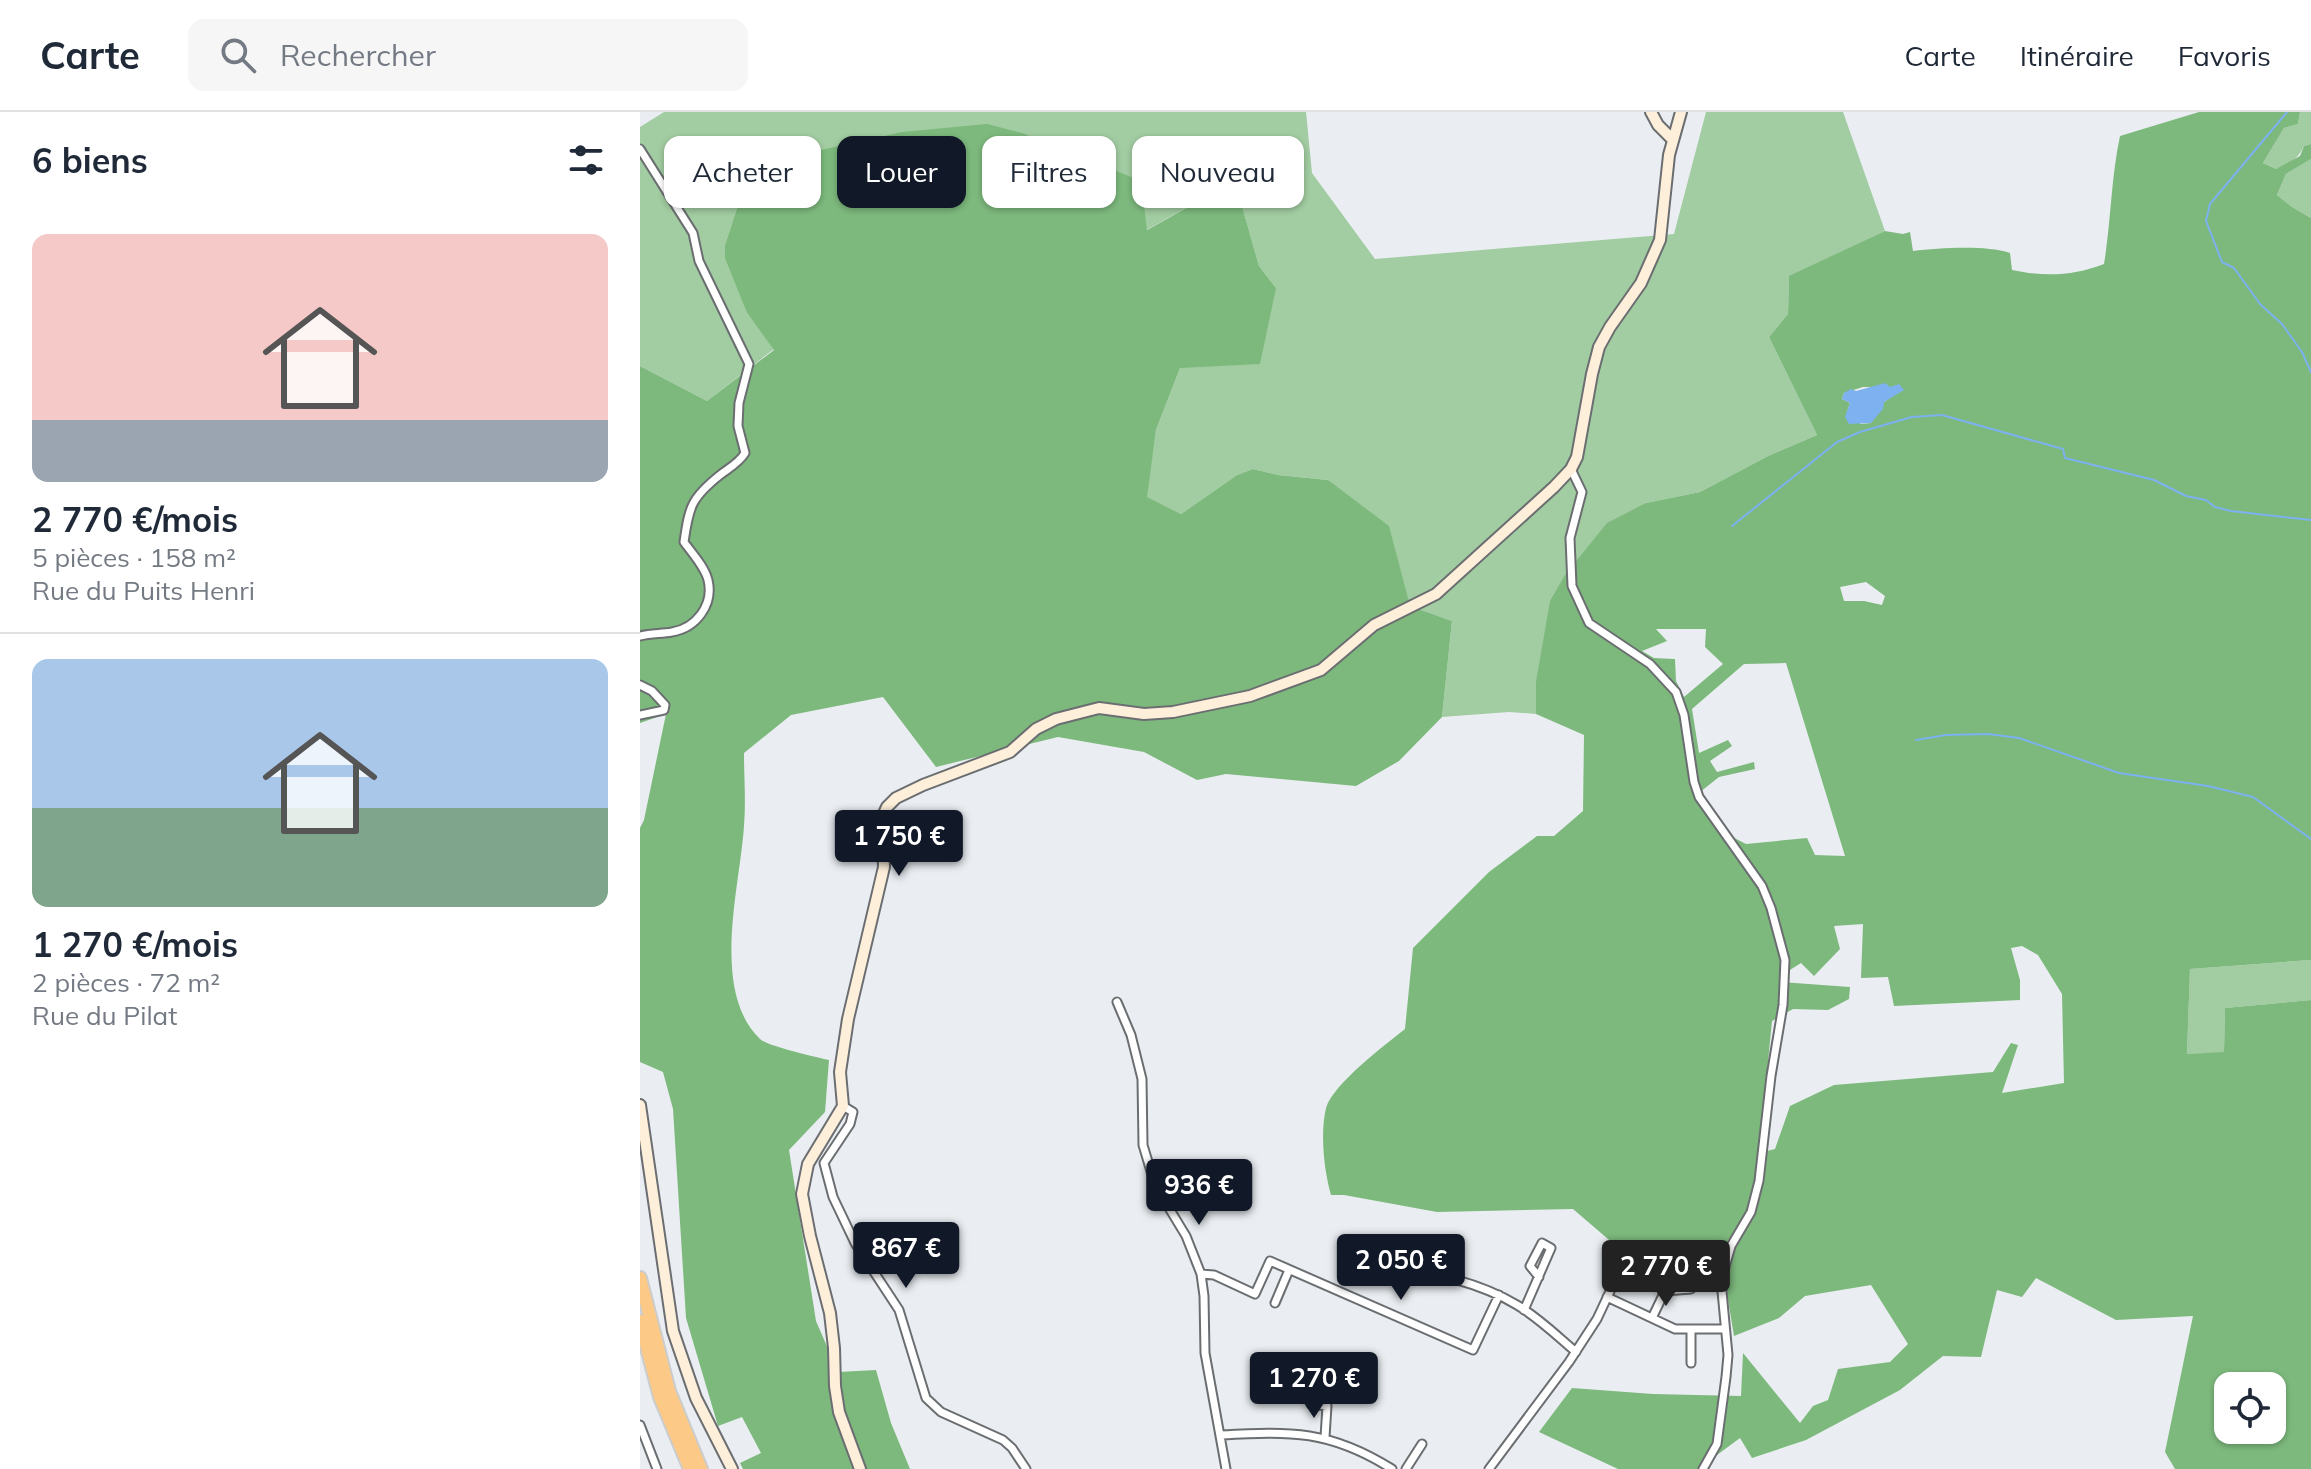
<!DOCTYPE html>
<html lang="fr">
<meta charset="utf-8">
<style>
:root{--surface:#fff;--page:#f6f6f7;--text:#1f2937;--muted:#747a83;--line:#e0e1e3;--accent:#111827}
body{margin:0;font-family:Mulish,sans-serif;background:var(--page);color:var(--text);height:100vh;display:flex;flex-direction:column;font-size:30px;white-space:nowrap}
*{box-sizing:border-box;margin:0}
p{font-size:26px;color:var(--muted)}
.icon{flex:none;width:44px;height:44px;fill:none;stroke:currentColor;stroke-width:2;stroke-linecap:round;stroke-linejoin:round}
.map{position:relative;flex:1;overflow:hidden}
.sheet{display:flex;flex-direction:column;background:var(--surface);width:640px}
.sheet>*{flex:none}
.top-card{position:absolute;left:24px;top:24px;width:760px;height:72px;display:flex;gap:16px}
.tools{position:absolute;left:1574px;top:1260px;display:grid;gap:16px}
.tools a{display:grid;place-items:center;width:72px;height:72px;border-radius:16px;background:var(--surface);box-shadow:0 2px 6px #0004;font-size:40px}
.price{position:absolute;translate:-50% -68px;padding:0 18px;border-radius:8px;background:var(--accent);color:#fff;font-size:26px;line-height:52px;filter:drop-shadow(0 2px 4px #0008)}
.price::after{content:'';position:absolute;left:50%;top:48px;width:24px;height:18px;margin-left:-12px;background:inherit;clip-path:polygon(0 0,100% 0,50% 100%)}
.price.selected{background:#222;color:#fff}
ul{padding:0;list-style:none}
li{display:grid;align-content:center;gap:16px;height:424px;padding:0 32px}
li+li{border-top:2px solid var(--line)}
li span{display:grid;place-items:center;height:248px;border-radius:16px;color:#555}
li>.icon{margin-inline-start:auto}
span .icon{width:144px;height:144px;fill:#fffc;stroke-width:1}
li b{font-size:34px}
h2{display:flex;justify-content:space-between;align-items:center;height:96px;padding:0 32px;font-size:34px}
.chip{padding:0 28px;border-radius:16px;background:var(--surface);box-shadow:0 2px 6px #0004;font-size:28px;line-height:72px}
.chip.selected{background:var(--accent);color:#fff}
header{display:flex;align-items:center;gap:48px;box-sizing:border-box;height:112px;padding:0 40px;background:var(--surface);border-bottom:2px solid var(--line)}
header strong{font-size:38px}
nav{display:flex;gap:44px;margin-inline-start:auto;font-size:28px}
.search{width:560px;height:72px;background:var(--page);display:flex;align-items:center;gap:20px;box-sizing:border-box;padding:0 28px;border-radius:16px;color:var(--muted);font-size:30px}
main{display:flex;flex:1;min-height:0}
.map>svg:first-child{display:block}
.green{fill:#a2cca1}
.forest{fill:#7db97d;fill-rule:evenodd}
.water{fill:#7db1ef}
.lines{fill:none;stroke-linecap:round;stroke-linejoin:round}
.stream{stroke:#7db1ef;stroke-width:2}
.street-casing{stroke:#6b6e71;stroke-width:11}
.secondary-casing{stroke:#6b6e71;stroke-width:14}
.highway-casing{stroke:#ccc;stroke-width:16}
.street{stroke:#fff;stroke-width:7}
.secondary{stroke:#feefdb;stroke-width:10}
.highway{stroke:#fcca86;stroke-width:12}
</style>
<header>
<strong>Carte</strong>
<div class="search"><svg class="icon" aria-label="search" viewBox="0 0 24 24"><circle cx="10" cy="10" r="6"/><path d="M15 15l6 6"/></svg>Rechercher</div>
<nav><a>Carte</a><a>Itinéraire</a><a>Favoris</a></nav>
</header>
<main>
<section class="sheet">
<h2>6 biens<svg class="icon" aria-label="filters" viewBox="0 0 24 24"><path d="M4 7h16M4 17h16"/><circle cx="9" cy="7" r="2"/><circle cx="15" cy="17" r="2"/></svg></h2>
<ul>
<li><span style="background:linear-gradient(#f6c9c9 75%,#9aa5b1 0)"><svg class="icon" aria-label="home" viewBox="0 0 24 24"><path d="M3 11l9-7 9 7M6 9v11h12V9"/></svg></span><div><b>2 770 €/mois</b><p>5 pièces · 158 m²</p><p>Rue du Puits Henri</p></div></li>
<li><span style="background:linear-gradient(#a9c7e8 60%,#7fa58c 0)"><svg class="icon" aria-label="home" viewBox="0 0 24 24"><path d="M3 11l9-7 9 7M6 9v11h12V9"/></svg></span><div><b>1 270 €/mois</b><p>2 pièces · 72 m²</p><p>Rue du Pilat</p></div></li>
</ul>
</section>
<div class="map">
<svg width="1671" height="1357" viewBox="0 0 1671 1357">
<rect width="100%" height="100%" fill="#eaeef2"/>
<path class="green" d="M24,0H666L672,61L735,147L1034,122L1066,0H1203L1245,119L1149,165L1148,202L1129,225L1177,323L1128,344L1060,380L1006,391L896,570V602L869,600L802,605L812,509L770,494L688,368L638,363L613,357L597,363L541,402L506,385L516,318L540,256L636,176L619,154L600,87L559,89L506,118L110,70L100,87L85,133L107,201L134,237L67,289L0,254V15Z
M1660,0H1671V32L1664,34C1658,47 1649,53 1636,57L1623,51L1644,16L1658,12Z
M1671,47V106L1652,95L1637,83L1646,62Z
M1671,848V888L1585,896L1584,941L1547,942L1550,857Z"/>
<path class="forest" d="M1559,0H1660L1658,12L1644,16L1623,51L1636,57L1660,44L1664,34L1671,32V47L1646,62L1637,83L1652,95L1671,106V848L1550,857L1547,942L1584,940L1585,896L1671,888V1357H1535L1525,1340L1553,1204L1476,1208L1396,1166L1382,1185L1357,1178L1341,1245L1303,1244L1260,1278L1166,1328L1112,1346L1100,1326L1058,1357H978L899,1320L932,1276L1013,1282L1101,1284L1103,1241L1160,1311L1173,1294L1188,1288L1198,1257L1250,1250L1268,1232L1231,1173L1165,1184L1139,1206L1094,1224L1085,1170L1095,1136L989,1145L933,1097L797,1100L704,1083H691C684,1059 680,1021 686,996C693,972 745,933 765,917L773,836L849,760L897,724H914L943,699L944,623L896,602V570L910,489L925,463L967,411L1006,391L1060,380L1128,344L1177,323L1129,225L1148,202L1149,164L1245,119L1263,122L1270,120L1273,139C1300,136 1346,133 1370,141L1372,158C1405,165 1433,164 1464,152C1471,110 1471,66 1480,24ZM1223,275H1250L1254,283L1244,290L1231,311L1221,312L1207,300L1210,291L1202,287L1204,281ZM1226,470L1245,484L1242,493L1224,489H1204L1200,475ZM1016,517H1066L1065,535L1083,552L1044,585L1036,569L1035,547L1014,546L1002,539L1027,529ZM1146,551L1205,744L1175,743L1167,726L1106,732L1075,716L1055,684L1079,665L1115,657L1114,650L1077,660L1070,649L1092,634L1088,628L1059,641L1052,597L1104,552ZM1223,812L1221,866L1248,865L1254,894L1380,888V868L1371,836L1382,834L1398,843L1422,882L1424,971L1362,981L1378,933L1371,931L1353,960L1194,973L1150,994L1135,1037L1119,1041L1132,909L1153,897L1188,898L1209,887L1210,875L1141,870L1142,863L1161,851L1174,864L1200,837L1194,814ZM1588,1274H1632V1318H1588Z
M347,12L382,21L501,69L507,118L559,89L600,87L619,154L636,176L620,252L540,256L516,318L507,385L541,402L597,363L613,357L638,363L688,368L749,414L770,494L812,509L802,605L759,649L716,674L586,662L557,668L504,640L418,625L296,655L243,585L151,603L104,641C104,665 106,690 104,714C100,775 70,879 120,927C127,934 176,945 189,948L185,1000L149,1038L176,1209L198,1260L236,1258L251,1311L270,1357H103L100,1351L121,1341L102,1305L78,1314L46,1206L33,997L23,960L0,950V716L4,708L26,602L0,611V254L67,289L134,238L107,201L85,146V133L100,87L110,70L136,48L262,20Z"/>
<path class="water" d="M1245,271L1250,275L1259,272L1264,278L1244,290L1243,297L1231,311L1209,312L1205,305L1210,291L1202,287L1204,281L1211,277L1216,279Z"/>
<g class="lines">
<path class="stream" d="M1647,0L1570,92L1566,109L1582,150L1594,156L1620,192L1642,212L1662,240L1671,260
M1092,414L1197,330L1220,320L1272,305L1302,303L1423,337L1425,346L1514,368L1546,384L1566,388L1575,395L1591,399L1671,408
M1276,628L1306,623L1348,622L1379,626L1479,661L1568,674L1613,685L1671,727"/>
<g class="street-casing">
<path id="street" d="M0,37L53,121L59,149L109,252L99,291L98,314L105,341C99,351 89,356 80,363C51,386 49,395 44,430C52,441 65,455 68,468C74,493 56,516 32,520C21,522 11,521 0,524
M931,357L942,380L930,426L932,474L949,511L1010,552L1036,580L1044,603L1054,670L1059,685L1122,774L1131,796L1145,848L1143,893L1131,964L1119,1069L1111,1100L1091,1134L1081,1169L1088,1243L1086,1265L1077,1332L1063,1357
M0,573L12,579L25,593L24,598L0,603
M477,890L491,923L502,967L503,1033L515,1073L546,1124L561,1162L564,1184L565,1241L586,1357
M203,994L213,1000L210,1012L184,1051L193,1085L215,1131L259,1198L286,1286L301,1300L363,1328L372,1336L386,1357
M735,1151C784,1160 834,1167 877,1193C899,1206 917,1224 936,1240
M561,1162L574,1163L615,1182L630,1149L833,1238L859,1183
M967,1185L1035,1217H1085
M635,1191L649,1158
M884,1198L911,1136L902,1131L890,1154L899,1165
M1012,1206L1025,1179L1051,1177
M1051,1251V1218
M671,1292L687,1294L685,1325
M0,1313L17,1357
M580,1323C651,1319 690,1318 752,1357
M766,1357L782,1332
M849,1357L929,1250L957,1207L981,1156"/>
</g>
<g class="secondary-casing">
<path id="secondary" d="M1011,0L1018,13L1033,28
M0,993L33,1219L56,1286L92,1357
M220,1357L199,1300L195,1274L194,1236L190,1201L170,1124L162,1082L168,1052L203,994L200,960L208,907L244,755L242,706L247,695L256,686L283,673L370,640L396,617L416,607L459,596L504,602L533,600L610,584L681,558L734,513L796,482L914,375L931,357L937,345L952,262L959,235L970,215L1001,171L1020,128L1029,43L1041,0"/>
</g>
<g class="highway-casing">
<path id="highway" d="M0,1166L29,1279L61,1357
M0,1209L20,1285L50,1357"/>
</g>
<use href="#street" class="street"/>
<use href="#secondary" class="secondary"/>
<use href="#highway" class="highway"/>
</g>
</svg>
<div class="tools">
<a><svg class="icon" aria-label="locate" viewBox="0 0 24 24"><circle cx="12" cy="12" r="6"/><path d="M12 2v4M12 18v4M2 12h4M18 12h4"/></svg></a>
</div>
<b class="price" style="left:259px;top:766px">1 750 €</b>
<b class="price" style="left:559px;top:1115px">936 €</b>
<b class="price" style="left:266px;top:1178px">867 €</b>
<b class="price" style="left:761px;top:1190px">2 050 €</b>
<b class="price selected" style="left:1026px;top:1196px">2 770 €</b>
<b class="price" style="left:674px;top:1308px">1 270 €</b>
<div class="top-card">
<a class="chip">Acheter</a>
<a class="chip selected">Louer</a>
<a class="chip">Filtres</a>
<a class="chip">Nouveau</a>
</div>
</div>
</main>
